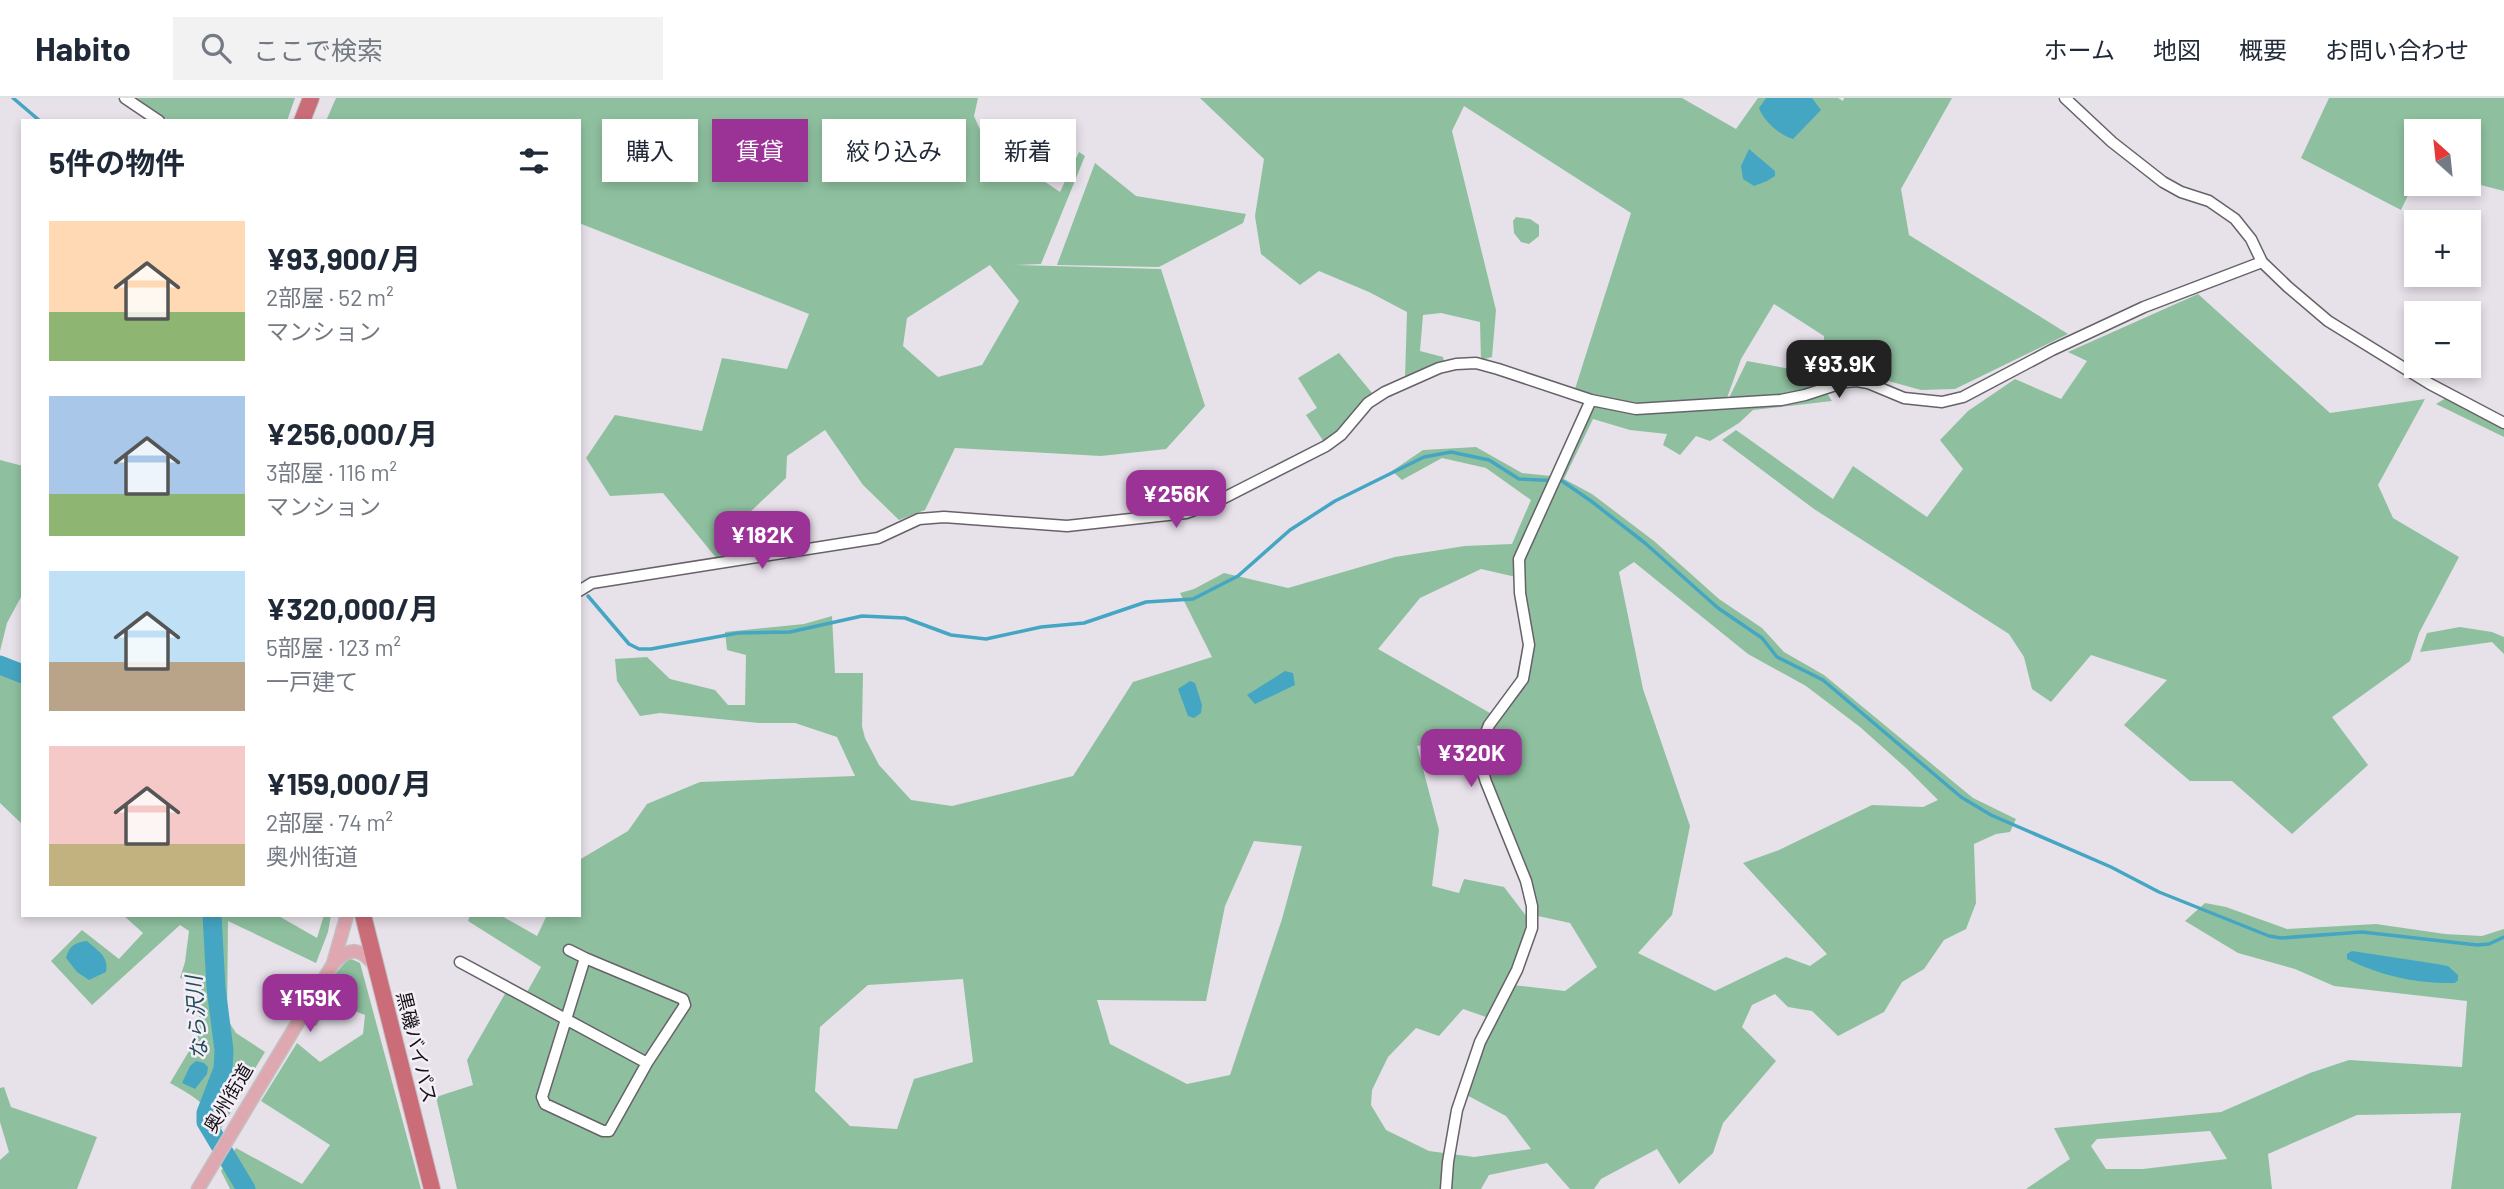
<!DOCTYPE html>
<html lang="ja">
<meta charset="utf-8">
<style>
:root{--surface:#fff;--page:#f2f2f3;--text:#1f2937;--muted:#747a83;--line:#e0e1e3;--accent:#9b3397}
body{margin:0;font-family:Barlow,"Noto Sans JP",sans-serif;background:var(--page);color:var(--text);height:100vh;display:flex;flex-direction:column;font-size:26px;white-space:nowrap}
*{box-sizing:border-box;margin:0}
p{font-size:23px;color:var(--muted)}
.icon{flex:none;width:38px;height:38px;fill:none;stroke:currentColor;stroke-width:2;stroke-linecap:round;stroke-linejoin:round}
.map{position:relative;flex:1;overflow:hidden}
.sheet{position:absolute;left:21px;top:21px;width:560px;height:798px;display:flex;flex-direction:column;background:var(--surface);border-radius:0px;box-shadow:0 4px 10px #0003}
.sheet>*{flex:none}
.hud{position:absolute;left:602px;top:21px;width:665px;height:63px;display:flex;gap:14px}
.needle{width:46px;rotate:333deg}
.buttons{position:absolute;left:2404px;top:21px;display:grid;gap:14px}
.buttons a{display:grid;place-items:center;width:77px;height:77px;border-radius:0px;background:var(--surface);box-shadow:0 4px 10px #0003;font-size:35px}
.price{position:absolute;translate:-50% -60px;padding:0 16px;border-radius:14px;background:var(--accent);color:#fff;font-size:23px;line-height:46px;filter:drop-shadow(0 2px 4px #0008)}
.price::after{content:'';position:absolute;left:50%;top:42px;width:21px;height:16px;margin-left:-10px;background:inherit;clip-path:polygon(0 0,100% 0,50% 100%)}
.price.selected{background:#222;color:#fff}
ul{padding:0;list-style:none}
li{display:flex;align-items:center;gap:21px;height:175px;padding:0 28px}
li span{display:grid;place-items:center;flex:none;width:196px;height:140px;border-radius:0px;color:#555}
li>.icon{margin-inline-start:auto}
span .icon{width:84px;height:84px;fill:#fffc;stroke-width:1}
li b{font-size:30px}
h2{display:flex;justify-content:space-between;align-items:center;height:84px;padding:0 28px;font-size:30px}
.chip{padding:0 24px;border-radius:0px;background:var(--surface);box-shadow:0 4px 10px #0003;font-size:24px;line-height:63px}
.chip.selected{background:var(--accent);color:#fff}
header{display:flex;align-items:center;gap:42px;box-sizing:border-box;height:98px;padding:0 35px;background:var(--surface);border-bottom:2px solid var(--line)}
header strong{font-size:33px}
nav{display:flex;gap:38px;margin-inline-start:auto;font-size:24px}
.search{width:490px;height:63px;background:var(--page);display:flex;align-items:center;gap:18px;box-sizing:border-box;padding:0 24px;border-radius:0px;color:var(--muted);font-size:26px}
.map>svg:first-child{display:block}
.green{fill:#8ec09f;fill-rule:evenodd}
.water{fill:#45a6c3}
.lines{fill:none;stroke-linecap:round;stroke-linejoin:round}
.stream{stroke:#45a6c3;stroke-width:3.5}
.river{stroke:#45a6c3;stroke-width:19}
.minor-casing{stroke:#67626a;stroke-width:13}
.major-casing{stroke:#c2c1c2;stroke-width:15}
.highway-casing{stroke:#c2c1c2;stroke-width:18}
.minor{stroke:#fff;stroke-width:10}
.major{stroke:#dfa7af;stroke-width:12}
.highway{stroke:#ca6d79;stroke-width:16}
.labels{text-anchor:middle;stroke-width:5;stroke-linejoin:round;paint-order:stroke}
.street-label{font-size:19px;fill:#131114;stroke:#f4eef7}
.water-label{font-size:21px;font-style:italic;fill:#224c59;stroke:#f4eef7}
</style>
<header>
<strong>Habito</strong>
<div class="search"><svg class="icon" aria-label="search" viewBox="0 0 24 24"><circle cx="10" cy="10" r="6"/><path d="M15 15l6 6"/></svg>ここで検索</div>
<nav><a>ホーム</a><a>地図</a><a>概要</a><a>お問い合わせ</a></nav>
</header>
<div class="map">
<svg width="2504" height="1091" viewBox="0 0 2504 1091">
<rect width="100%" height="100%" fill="#e7e1ea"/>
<path class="green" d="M133,0H295L287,23H169Z
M336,0H978L974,18L985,43L1060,94L1079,54L1085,58L1041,166L1014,167L1161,171L1205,308L1166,351L1101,358L955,350L925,412L899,422L863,387L825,332L787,358L786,380L748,416L738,442L745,458L718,462L663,395L610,398L586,360L615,317L702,333L722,260L787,271L809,216L579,125V23H326ZM990,167L1019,203L982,267L938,279L903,248L907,220Z
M1200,0H1682L1736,31L1758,0H1838L1843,3L1844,0H1952L1901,91L1909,137L2068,236L1955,291L1921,292L1863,276L1828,279L1823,269L1824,238L1774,206L1741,261L1727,300L1638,306L1574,294L1631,115L1464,8L1452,33L1496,212L1492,259L1481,262L1480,224L1441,215L1423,217L1420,253L1443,259L1444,264L1405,280L1407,214L1369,194L1319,173L1300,187L1261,156L1255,118L1264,61Z
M2329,0H2504V93L2469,84V33H2417V78L2401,112L2301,60Z
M1095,65L1136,98L1246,116L1243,125L1159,169L1057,167Z
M1516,119L1530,121L1539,127V138L1529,146L1521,144L1514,135L1513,123Z
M2198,196L2330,315L2425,301L2378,387L2393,420L2459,459L2419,535L2410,563L2332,619L2368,667L2292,736L2232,683H2190L2124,627L2167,582L2091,557L2051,604L2032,591L2024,559L2009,536L1814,411L1722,342L1736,332L1833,401L1853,368L1927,419L1963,371L1940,342L1968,313L2015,281L2061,301L2087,263L2068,254Z
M1339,255L1372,295L1338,334L1324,344L1306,317L1317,310L1298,280Z
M1747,263L1785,270H1814L1820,284L1832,303L1753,312L1739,325L1710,343L1696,338L1680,357L1663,347L1667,336L1630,332L1593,321L1564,381L1592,396L1654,443L1719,501L1762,530L1784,554L1824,577L1973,700L2016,721L2010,734L1996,736L1974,746L1976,805L1966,831L1944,842L1924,871L1902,884L1884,914L1838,938L1812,913L1788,909L1775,896L1752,907L1742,929L1776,963L1723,1025L1713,1055L1679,1086L1657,1051L1601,1081L1594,1091H1570L1547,1065L1489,1077L1481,1091H457L436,999L473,987L467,962L506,894L522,903L541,869L468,823L470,817H500L537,838L547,817H579V762L628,733L647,706L700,684L855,678L837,639L795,625H759L660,615L640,618L617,583L615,561L647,559L670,581L715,592L728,607H745L746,557L727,552L725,534L804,526L832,518L835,575H863L862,628L865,640L879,667L911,702L952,708L1073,678L1133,584L1212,559L1180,495L1194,491L1224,475L1288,490L1395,459L1465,448L1512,446L1531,402L1486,370L1442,360L1402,382L1392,373L1423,352L1476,349L1522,375L1551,378L1584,305L1639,308L1728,302ZM1634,464L1748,556L1806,588L1860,629L1906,670L1938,702L1923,709L1872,707L1779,752L1743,765L1827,856L1810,868L1786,859L1715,893L1638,855L1672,817L1690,728L1643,591L1619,474ZM1481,471L1516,479L1523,549L1516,580L1490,615L1378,551L1420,500ZM1469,638L1476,664L1538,818L1570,825L1597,869L1565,893L1503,886L1522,851L1527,819L1504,789L1464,781L1459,795L1432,788L1439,732L1417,648ZM1254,743L1302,748L1282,821L1230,977L1187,986L1110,946L1097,902L1206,903L1225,808ZM963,881L973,964L914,981L897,1031L850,1028L815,993L820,929L868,887ZM1463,911L1489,920L1459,993L1506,1018L1531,1051L1474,1059L1429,1053L1386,1032L1371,1007L1372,992L1388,959L1416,930L1439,938Z
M2446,300L2504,330V339L2436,306Z
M0,362L23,368V500L21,499L7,525L0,553Z
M2460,529L2492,534L2504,539V556L2492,544L2420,554L2427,535Z
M0,559L23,570V727L0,705Z
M2205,805L2226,809L2287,831L2376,826L2445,836L2482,838L2504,831V1091H2451L2461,1015L2357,1017L2268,1056L2272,1091H2026L2070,1061L2054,1030L2221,1014L2310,975L2349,962L2462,969L2467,903L2334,888L2295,871L2238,855L2185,823ZM2210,1033L2227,1061L2143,1071H2106L2091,1048L2097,1041Z
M123,817H277L317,840L324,817H331L328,834L316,865L228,823L227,921L236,935L265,954L245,987L231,982L217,1003L231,1014L220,1032C207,1005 195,999 170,985L198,938L202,884L180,880L185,864L189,833L180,827L92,907L51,863L82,832L119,861L143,835Z
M349,860L360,865L421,1091H230L221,1073L236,1050L302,1086L330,1047L261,1003L297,945L320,964L363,936L365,917L331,904L316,928L308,924L335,876Z
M4,989L11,1009L97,1039L77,1091H0V1062L9,1054L0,1024V990Z"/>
<path class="water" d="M1766,0H1812L1821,12L1793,41C1780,38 1763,22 1759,10Z
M1749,51L1775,73V78L1767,83L1754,88L1743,81L1741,68Z
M1285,573L1293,575L1295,587L1255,606L1247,597Z
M1190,583L1195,585L1202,607L1201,615L1194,620L1188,618L1178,591Z
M87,843C98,853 109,858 106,874L89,882L77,874L66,860C69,848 75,844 87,843Z
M2352,853L2437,866L2448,868L2458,877V882L2455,885C2417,886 2381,878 2347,861V856Z
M196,963L204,965L208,969L207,976L195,991L182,985L190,968Z"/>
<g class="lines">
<path class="stream" d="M13,0L40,23
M588,498L629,546L639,551H651L738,535L790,534L862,518L905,520L951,537L986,541L1041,529L1084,525L1146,504L1193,501L1238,478L1290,432L1335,403L1424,359L1451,354L1489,362L1519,381L1562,383L1591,403L1645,445L1718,510L1762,540L1777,559L1823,582L1961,699L1991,717L2111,769L2159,794L2269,838L2281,840L2362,834L2477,847L2489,846L2504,839"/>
<path class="river" d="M0,567L23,576
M212,817L216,890L224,952L223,971L206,1015V1024L246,1091"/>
<g class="minor-casing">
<path id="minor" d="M125,0L159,23
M2065,0L2112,44L2163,84L2181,94L2209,103L2235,121L2251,141L2262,164L2288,189L2328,223L2430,286L2504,325
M579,493L592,485L878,440L919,421L944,419L1067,428L1186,415L1212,406L1326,348L1341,337L1368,305L1385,294L1439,270L1456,266L1476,265L1498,271L1591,302L1636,311L1781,302L1805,297L1845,284L1857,283L1868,285L1904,300L1942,304L1963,299L2052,252L2144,209L2262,164
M569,852L585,860
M585,860L683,901L685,907L647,965L609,1033H603L545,1006L542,999Z
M460,864L647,965
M1446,1091L1448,1064L1457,1012L1480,944L1517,872L1532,830V808L1526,783L1486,684L1480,665L1481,647L1489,627L1523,581L1529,547L1520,495L1519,461L1591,302"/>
</g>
<g class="major-casing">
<path id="major" d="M334,865C350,848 361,850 375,868
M198,1091L333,866L347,817"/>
</g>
<g class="highway-casing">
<path id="highway" d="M302,23L311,0
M363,817L432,1091"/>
</g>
<use href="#minor" class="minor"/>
<use href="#major" class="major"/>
<use href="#highway" class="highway"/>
</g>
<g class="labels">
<g class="street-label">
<text transform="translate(417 949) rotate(76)" y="7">黒磯バイパス</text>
<text transform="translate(228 1000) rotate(-59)" y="7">奥州街道</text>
</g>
<g class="water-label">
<text transform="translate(197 920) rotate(-94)" y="7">なら沢川</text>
</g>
</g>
</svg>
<div class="buttons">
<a><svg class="needle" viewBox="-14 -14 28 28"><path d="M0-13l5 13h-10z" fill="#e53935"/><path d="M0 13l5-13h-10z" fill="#747a83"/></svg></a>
<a>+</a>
<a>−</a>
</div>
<b class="price selected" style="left:1839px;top:302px">¥93.9K</b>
<b class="price" style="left:1176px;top:432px">¥256K</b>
<b class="price" style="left:762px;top:473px">¥182K</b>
<b class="price" style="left:1471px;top:691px">¥320K</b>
<b class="price" style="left:310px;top:936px">¥159K</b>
<div class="hud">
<a class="chip">購入</a>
<a class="chip selected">賃貸</a>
<a class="chip">絞り込み</a>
<a class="chip">新着</a>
</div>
<section class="sheet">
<h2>5件の物件<svg class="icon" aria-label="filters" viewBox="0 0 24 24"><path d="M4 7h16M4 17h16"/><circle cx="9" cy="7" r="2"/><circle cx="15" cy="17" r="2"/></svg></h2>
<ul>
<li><span style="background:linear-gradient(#ffd9b3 65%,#8fb573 0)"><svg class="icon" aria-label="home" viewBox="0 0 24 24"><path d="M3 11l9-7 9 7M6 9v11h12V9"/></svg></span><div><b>¥93,900/月</b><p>2部屋 · 52 m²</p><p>マンション</p></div></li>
<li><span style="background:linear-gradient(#a9c7e8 70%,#8fb573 0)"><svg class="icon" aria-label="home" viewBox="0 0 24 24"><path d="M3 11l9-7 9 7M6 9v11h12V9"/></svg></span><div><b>¥256,000/月</b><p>3部屋 · 116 m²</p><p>マンション</p></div></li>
<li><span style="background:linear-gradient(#bfe0f5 65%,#b9a48a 0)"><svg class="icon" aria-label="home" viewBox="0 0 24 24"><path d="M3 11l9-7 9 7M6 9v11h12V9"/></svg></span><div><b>¥320,000/月</b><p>5部屋 · 123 m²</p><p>一戸建て</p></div></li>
<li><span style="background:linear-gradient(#f6c9c9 70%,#c2b280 0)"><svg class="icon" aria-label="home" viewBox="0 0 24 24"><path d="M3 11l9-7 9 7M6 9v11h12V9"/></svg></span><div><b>¥159,000/月</b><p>2部屋 · 74 m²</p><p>奥州街道</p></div></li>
</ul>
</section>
</div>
